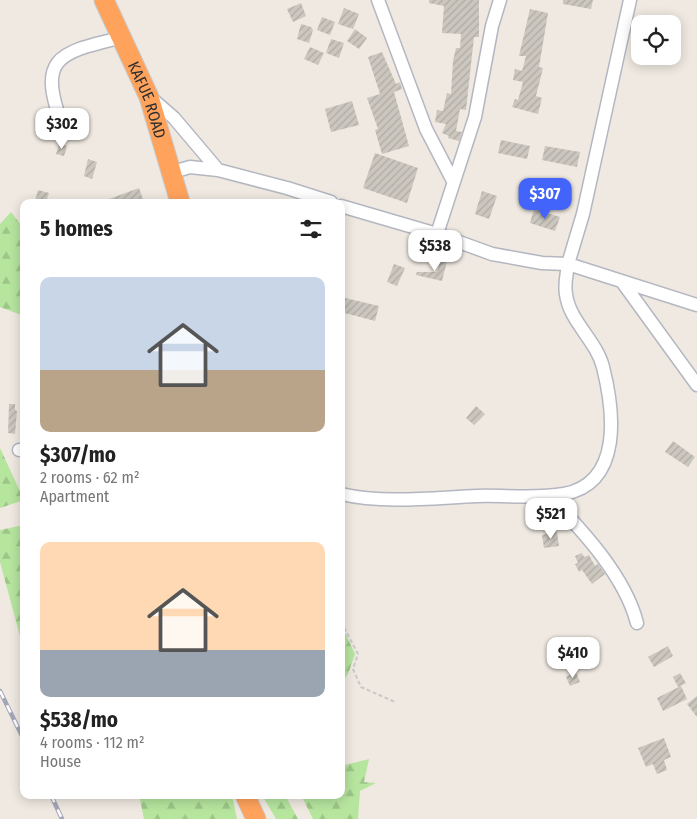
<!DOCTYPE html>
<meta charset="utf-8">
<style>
:root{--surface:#fff;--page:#f2f2f2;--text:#222;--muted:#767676;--accent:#4264fb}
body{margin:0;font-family:"Fira Sans Condensed",sans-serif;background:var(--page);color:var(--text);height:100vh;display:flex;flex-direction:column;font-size:19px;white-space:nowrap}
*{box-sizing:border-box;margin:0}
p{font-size:16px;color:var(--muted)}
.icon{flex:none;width:28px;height:28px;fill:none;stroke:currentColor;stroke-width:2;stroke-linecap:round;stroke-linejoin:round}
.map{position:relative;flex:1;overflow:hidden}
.panel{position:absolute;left:20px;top:199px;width:325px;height:600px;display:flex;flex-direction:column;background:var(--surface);border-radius:10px;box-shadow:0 2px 12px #0003}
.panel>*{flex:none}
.fabs{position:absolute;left:631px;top:15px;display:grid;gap:10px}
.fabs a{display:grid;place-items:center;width:50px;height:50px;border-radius:10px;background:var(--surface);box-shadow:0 2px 12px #0003;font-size:25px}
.price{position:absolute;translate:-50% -42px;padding:0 11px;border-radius:10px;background:#fff;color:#222;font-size:16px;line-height:32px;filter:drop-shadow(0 1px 2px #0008)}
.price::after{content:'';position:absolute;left:50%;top:30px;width:15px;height:11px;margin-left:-8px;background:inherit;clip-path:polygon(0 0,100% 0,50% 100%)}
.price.current{background:var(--accent);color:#fff}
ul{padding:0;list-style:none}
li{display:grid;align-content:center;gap:10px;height:265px;padding:0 20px}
li span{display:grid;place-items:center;height:155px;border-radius:10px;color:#555}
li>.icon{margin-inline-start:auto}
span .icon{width:90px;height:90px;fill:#fffc;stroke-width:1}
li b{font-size:21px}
h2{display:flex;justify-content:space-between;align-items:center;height:60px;padding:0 20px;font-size:21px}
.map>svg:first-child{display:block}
.forest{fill:url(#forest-firs)}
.building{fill:url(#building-hatch)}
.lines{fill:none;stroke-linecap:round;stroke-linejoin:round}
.minor-casing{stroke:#b4b7c1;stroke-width:15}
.highway-casing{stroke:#c9c9c9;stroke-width:21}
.path{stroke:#c9c9c9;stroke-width:2;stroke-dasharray:4 2.5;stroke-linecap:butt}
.minor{stroke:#fff;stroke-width:12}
.highway{stroke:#ffa35c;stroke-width:19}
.rail-casing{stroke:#a3a6b8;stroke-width:4.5}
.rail{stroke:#fff;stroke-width:2.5;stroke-dasharray:8;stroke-linecap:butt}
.labels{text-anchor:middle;stroke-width:4;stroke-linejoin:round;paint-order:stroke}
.street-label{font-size:16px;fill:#2e2e2e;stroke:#fff}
</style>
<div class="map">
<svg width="697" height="819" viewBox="0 0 697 819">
<defs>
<pattern id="forest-firs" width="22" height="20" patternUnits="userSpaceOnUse" patternTransform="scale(1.25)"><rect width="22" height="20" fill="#b6e59e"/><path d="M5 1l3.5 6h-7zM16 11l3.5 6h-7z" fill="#9dc588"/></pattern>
<pattern id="building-hatch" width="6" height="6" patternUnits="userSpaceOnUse" patternTransform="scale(1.25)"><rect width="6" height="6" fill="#cbc7bf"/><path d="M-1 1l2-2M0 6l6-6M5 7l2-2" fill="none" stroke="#afaba4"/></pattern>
</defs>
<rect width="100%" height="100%" fill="#efe9e1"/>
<path class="forest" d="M11,212L24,229V316L0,307V224Z
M0,448L24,500L0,508Z
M24,525V651L0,562V530Z
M341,624L355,654L348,674L341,683Z
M369,759L364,782L376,783L360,791L358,819H313L301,795H341V766Z
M139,795H232L237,819H144Z
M262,795H285L298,819H276Z"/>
<path class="building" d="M429,0H479V37H474L466,110L460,109L456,131L462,132L459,141L448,138L449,136L442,133L446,124L435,122L437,110L443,111L447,93L451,94L453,61L456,48H460L461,34L442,33L444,6L429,3Z
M563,0H593L591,9L563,4Z
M301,3L306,16L293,22L287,9Z
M344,8L359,14L353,29L338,24Z
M530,9L548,13L539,67L543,68L536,96L542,98L538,114L512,107L515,99L518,100L523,82L513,80L515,69L522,71L526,56H519Z
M322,17L335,22L330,35L317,30Z
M301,24L311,27L313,30L309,43L297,39Z
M355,29L367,38L359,49L347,41Z
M331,39L344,43L339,58L326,53Z
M310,47L324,53L318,65L304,59Z
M382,52L396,84L400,82L402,89L394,92L409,146L382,154L375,130L378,129L367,98L380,94L368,57Z
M352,101L359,125L331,132L325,109Z
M501,140L530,146L527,159L498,153Z
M59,144L67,146L64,156L56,154Z
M545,146L580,152L577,167L542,160Z
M375,153L418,168L407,203L363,188Z
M88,159L97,162L92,179L84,176Z
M139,188L144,202H101Z
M38,190L49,193L46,202L35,201Z
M482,191L497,196L489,219L475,214Z
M534,209L560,217L555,231L530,223Z
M441,259L447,261L442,281L416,275L417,272H437Z
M394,264L405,268L397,286L387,282Z
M341,297L379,306L375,321L341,312Z
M9,404H15V410L17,411L15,434L8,433Z
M476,406L485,414L474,425L466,418Z
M673,441L695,457L688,467L665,452Z
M557,532L559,546L544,548L542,535Z
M582,553L584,557L589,555L595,566L598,564L605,574L592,584L582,570L579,572L575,564L578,563L575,556Z
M668,646L673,656L654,667L648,657Z
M576,672L580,682L570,686L566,677Z
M680,673L686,683L678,687L673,677Z
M681,686L687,699L663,711L657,698Z
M697,696V717L687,704Z
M664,738L671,757L664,760L667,770L657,774L653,764L646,767L638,748Z"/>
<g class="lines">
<g class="minor-casing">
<path id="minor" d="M378,0L426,129L453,181
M151,98L174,118L218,170L287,188L331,202
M64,130C37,59 55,53 120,38
M169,173L190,167L218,170
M341,206L437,234L492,254L542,263L568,264L583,214L630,0
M437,234L475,117L492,26L500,0
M623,283L697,385
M19,450H24
M341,494C385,504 432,498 477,496C505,495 535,499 564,494C623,483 614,411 603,367C596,340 569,321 566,294C564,284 567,274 568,264L697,305
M549,496C582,530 625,576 637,623"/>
</g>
<g class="highway-casing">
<g id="highway">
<path id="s1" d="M104,0L149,97L180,202"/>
<path d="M245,795L256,819"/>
</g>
</g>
<path class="path" d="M341,622L358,654L353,669L361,687L395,702"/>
<use href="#minor" class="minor"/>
<use href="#highway" class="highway"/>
<g class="rail-casing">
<path id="rail" d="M0,691L24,740
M51,795L62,819"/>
</g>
<use href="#rail" class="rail"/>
</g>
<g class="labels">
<g class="street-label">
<text dy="6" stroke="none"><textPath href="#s1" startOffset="109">KAFUE ROAD</textPath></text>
</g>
</g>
</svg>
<div class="fabs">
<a><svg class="icon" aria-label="locate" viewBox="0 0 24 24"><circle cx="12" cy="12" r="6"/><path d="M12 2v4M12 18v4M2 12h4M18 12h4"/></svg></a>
</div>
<b class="price" style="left:62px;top:150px">$302</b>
<b class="price current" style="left:545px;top:220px">$307</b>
<b class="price" style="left:435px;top:272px">$538</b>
<b class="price" style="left:551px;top:540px">$521</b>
<b class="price" style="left:573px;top:679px">$410</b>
<section class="panel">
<h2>5 homes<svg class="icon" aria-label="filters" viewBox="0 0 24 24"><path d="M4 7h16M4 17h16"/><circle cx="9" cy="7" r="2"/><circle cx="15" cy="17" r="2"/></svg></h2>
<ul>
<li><span style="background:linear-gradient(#c9d6e8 60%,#b9a48a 0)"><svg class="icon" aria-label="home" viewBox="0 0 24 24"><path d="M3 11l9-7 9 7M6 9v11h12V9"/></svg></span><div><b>$307/mo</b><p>2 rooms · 62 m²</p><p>Apartment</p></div></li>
<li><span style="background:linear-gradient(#ffd9b3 70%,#9aa5b1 0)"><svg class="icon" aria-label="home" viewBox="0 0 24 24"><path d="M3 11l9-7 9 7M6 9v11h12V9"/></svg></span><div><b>$538/mo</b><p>4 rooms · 112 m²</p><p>House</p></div></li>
</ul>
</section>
</div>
